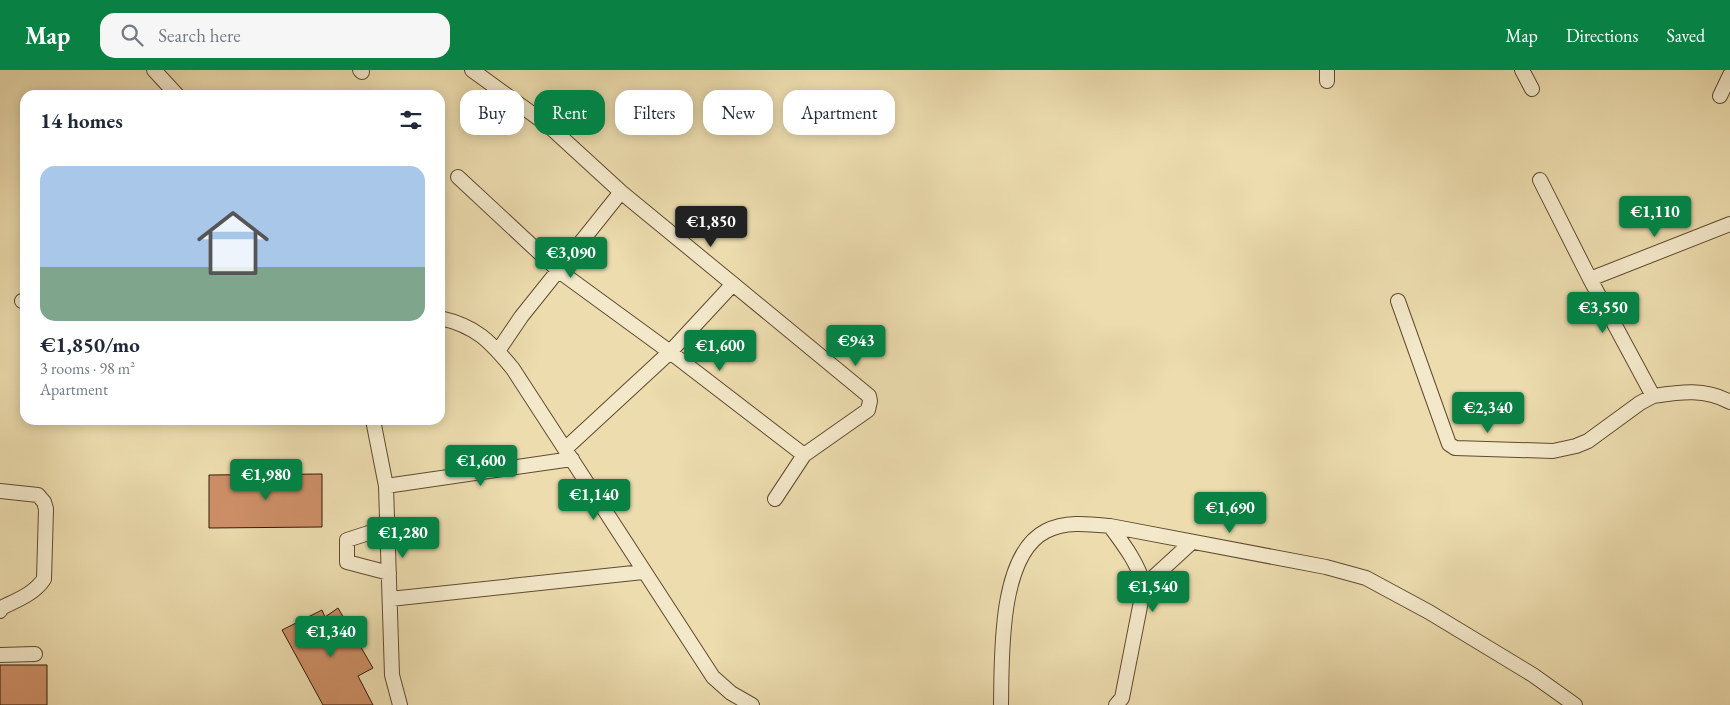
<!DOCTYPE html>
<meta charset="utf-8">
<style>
:root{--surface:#fff;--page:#f6f6f7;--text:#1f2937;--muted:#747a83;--line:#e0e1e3;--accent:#0b8043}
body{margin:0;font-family:"EB Garamond",serif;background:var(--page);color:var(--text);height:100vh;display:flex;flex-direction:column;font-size:19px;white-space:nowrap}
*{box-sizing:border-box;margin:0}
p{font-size:16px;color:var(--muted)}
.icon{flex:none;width:28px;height:28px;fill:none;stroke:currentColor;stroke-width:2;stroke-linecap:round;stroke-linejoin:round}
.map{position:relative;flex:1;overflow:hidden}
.details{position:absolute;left:20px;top:20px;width:425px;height:335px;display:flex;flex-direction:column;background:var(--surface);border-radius:15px;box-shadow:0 2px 12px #0003}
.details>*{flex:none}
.hud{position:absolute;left:460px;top:20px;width:475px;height:45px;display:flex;gap:10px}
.price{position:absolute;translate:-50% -42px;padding:0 11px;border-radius:5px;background:var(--accent);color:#fff;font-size:16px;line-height:32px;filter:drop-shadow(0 1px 2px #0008)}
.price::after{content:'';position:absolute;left:50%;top:30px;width:15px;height:11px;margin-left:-8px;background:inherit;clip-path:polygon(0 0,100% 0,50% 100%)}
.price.selected{background:#222;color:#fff}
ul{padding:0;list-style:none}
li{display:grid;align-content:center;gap:10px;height:265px;padding:0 20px}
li+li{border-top:1px solid var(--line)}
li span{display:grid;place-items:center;height:155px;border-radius:15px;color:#555}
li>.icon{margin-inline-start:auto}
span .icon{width:90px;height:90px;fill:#fffc;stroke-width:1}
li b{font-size:21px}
h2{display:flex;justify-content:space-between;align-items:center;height:60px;padding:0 20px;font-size:21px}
.pill{padding:0 18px;border-radius:15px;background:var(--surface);box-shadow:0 2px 12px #0003;font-size:18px;line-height:45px}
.pill.selected{background:var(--accent);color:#fff}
header{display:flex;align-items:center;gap:30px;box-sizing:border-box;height:70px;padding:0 25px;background:var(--accent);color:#fff}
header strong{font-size:24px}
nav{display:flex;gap:28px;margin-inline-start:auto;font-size:18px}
.search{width:350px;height:45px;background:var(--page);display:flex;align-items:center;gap:12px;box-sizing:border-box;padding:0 18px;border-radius:15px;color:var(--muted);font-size:19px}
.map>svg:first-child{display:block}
.building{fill:#cd8f67;stroke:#321b05}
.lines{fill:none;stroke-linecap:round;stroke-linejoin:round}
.minor-casing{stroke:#604b2f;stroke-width:16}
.minor{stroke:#f3e8ca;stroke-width:14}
</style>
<header>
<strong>Map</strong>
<div class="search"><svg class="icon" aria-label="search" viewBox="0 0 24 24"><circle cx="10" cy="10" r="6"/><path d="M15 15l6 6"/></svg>Search here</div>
<nav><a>Map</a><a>Directions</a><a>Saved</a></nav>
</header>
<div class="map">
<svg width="1730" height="635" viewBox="0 0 1730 635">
<rect width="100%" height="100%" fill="#ecdcae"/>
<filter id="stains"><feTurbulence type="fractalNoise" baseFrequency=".004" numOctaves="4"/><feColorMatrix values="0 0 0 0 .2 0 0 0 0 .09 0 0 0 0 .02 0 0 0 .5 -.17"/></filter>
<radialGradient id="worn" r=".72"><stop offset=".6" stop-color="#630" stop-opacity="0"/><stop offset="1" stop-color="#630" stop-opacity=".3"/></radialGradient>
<path class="building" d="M322,404V457L209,458V405Z
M338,538L373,598L358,606L373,635H323L282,560L322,540L325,547Z
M0,595H47V635H0Z"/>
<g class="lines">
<g class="minor-casing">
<path id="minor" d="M154,0L177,25
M360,0L362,2
M472,0L549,56L621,122L733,214L670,282L565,379
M1327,0V11
M1522,0L1532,19
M1720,26L1730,5
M458,107L559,201L670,282L804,385L775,429
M1540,110L1590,209L1653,326C1680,322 1705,318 1730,332
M1590,209L1730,154
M733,214L869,326L870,331L868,340L804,385
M22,231L25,232
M1398,231L1449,374L1455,378L1553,381L1576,376L1588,371L1640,333L1653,326
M440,248C476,256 490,271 513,299L713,607L731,623L752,635
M498,281L521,247L621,122
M373,350L386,416L392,605L400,635
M386,416L572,389
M0,421L38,425L44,432L46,439L44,509C34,524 17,530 1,538L0,541
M1110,456C1124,475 1138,493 1144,516L1122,628L1116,635
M387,457L347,470V492L389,503
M1144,516L1192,472
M390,529L643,502
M0,585L35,584
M1001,635C1002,589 998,485 1046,461C1066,451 1089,454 1110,456L1326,497L1366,508L1429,542L1533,605L1575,635"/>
</g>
<use href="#minor" class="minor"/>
</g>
<rect width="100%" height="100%" filter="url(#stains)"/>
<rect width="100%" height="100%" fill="url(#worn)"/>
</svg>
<b class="price" style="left:1655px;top:168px">€1,110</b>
<b class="price selected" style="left:711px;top:178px">€1,850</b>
<b class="price" style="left:571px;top:209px">€3,090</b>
<b class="price" style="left:1603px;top:264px">€3,550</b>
<b class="price" style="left:856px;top:297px">€943</b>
<b class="price" style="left:720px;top:302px">€1,600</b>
<b class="price" style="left:1488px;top:364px">€2,340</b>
<b class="price" style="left:481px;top:417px">€1,600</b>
<b class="price" style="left:266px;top:431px">€1,980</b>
<b class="price" style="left:594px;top:451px">€1,140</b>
<b class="price" style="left:1230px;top:464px">€1,690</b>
<b class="price" style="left:403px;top:489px">€1,280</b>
<b class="price" style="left:1153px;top:543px">€1,540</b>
<b class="price" style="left:331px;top:588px">€1,340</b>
<div class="hud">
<a class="pill">Buy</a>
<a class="pill selected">Rent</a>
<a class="pill">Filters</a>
<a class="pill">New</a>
<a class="pill">Apartment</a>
</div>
<section class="details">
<h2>14 homes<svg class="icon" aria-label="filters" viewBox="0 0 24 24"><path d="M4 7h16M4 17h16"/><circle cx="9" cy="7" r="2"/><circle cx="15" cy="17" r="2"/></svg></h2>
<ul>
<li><span style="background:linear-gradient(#a9c7e8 65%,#7fa58c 0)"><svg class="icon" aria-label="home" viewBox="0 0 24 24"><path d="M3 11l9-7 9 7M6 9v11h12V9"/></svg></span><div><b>€1,850/mo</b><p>3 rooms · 98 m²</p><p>Apartment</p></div></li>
</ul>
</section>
</div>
